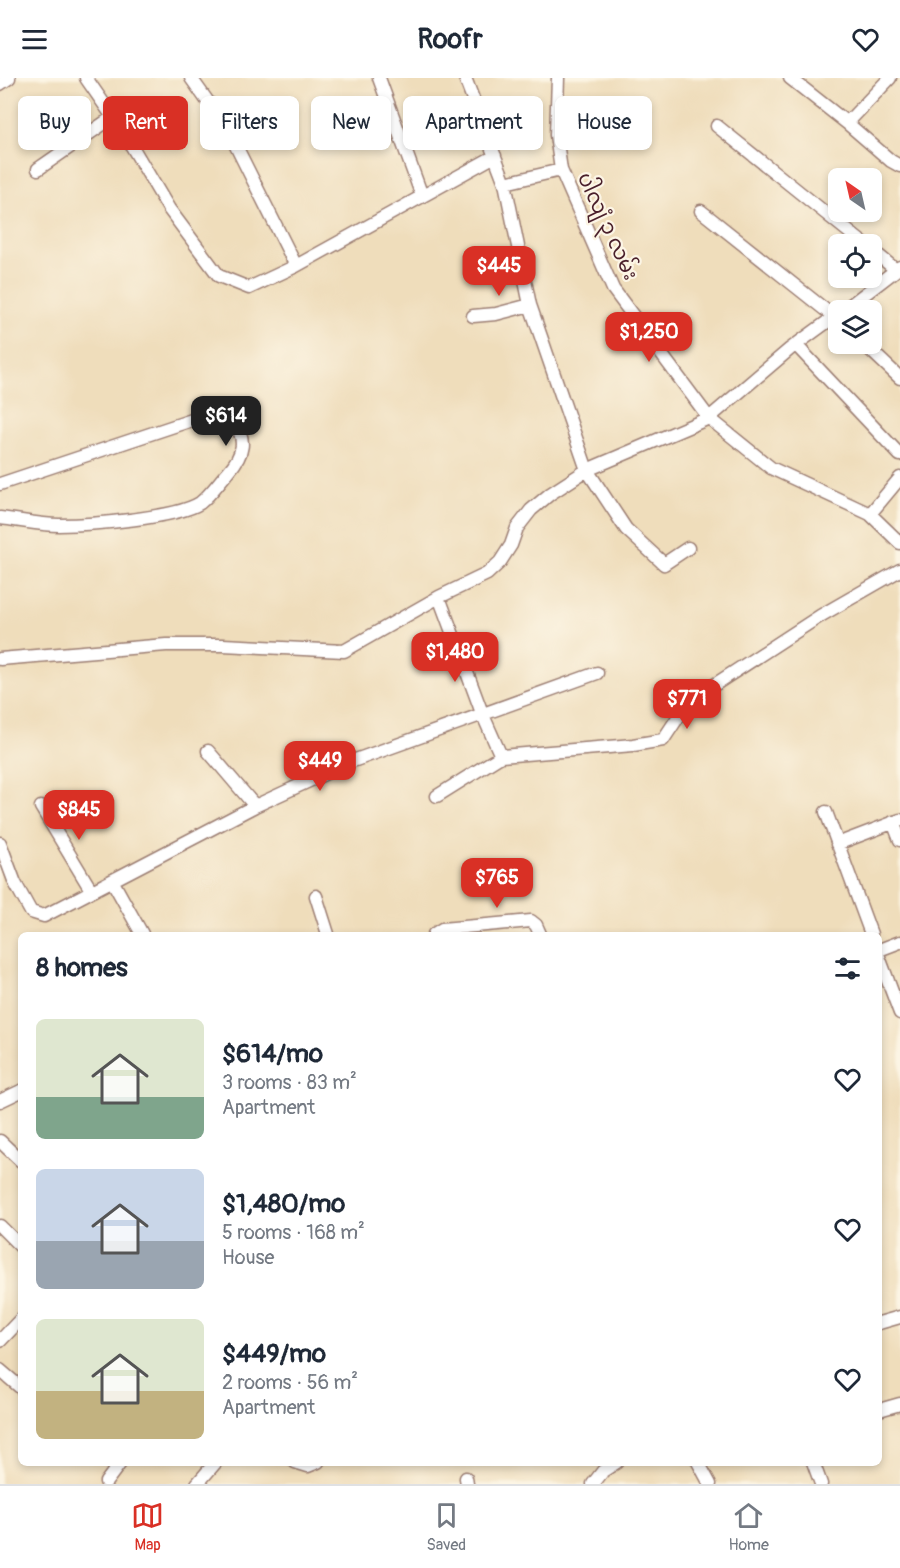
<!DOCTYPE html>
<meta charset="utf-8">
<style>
:root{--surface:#fff;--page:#f6f6f7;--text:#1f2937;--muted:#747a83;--line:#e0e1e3;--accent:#d93025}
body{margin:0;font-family:Pangolin,"Noto Sans Myanmar",sans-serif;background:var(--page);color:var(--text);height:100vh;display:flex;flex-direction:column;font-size:22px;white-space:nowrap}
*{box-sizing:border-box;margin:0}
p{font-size:20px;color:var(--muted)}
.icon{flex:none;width:33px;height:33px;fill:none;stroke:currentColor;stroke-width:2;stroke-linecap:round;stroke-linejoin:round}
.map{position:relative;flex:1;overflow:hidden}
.panel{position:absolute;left:18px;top:854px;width:864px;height:534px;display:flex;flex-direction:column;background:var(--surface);border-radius:9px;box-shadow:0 3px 9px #0003}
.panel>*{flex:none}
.banner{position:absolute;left:18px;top:18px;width:864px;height:54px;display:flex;gap:12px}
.needle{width:39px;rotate:326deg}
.controls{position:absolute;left:828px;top:90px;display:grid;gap:12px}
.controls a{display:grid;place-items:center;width:54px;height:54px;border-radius:9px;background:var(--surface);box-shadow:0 3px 9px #0003;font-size:30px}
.price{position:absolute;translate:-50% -51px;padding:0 14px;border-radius:12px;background:var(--accent);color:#fff;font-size:20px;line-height:39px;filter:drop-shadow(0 2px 3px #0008)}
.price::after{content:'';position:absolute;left:50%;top:36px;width:18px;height:14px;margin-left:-9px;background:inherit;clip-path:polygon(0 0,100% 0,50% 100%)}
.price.active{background:#222;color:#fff}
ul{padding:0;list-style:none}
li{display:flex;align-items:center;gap:18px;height:150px;padding:0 18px}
li span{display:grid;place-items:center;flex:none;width:168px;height:120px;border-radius:9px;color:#555}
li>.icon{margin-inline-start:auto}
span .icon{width:72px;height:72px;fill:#fffc;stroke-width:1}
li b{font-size:26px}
h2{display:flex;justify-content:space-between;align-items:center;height:72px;padding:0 18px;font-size:26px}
.pill{padding:0 21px;border-radius:9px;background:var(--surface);box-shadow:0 3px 9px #0003;font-size:21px;line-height:54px}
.pill.active{background:var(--accent);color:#fff}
header{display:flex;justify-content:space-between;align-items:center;height:78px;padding:0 18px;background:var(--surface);font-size:27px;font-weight:700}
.tab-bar{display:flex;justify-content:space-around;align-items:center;height:84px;border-top:2px solid var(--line);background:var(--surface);font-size:16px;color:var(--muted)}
.tab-bar a{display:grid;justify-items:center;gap:3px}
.tab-bar .active{color:var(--accent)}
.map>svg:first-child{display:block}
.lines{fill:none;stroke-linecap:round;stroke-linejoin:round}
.minor-casing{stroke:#9c7e73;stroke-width:15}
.minor{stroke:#fff;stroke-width:12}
.labels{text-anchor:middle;stroke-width:4.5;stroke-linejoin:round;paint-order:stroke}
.street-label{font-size:21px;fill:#4a1f2b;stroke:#fcf5e5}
</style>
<header><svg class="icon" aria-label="menu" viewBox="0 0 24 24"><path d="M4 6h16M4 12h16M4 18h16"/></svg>Roofr<svg class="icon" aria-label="heart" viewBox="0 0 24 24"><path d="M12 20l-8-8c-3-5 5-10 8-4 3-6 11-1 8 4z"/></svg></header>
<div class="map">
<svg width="900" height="1406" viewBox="0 0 900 1406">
<rect width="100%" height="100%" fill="#fcf5e5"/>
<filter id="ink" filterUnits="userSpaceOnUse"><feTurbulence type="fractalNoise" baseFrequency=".0167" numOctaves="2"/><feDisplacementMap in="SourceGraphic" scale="12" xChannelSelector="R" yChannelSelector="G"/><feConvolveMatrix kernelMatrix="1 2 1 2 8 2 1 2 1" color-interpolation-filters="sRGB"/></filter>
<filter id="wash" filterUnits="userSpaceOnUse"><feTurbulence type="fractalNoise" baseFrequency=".008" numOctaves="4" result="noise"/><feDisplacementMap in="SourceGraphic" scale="24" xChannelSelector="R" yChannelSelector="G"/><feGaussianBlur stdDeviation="1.35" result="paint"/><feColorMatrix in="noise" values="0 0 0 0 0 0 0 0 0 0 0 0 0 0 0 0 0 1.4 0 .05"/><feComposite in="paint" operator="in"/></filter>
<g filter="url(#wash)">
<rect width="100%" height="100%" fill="#efddbb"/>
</g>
<g filter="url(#ink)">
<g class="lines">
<g class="minor-casing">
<path id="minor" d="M86,0L124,55L169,131L219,198L249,210L296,188L495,78
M191,0L228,52L296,188
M379,0L422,118
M465,0L505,105L530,227L587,392L626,451L664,486L688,470
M558,0L556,57L561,92L613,211L709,340L771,390L870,436L900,465
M790,0L847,45L891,83L900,88
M0,6L9,0
M847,45L890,0
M717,48L864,166
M38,91L113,39
M505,105L561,92
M701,133L838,242
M872,172L896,192
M844,232L900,189
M473,238L496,236L530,227
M864,266L900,300
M796,267L900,377
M0,406L207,337H221L233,341C247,362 244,376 228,394C219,404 210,417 200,425C177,440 89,447 59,447C40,447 19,442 0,440
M870,436L900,400
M439,519L482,635L501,678
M0,581L166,567H223L344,573L439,519L487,496L500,484L511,467L517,450L531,432L550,416L587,392L709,340L790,271L838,236
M208,673L255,728
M437,718L501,678L633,667L663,662L688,624L820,538L900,492
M41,729L91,812
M826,734L871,856
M893,744L900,762
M0,765L15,805L31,834L44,838L255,728L350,684L597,595
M837,766L900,742
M113,804L142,856
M316,818L328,856
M434,856L442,851L531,843L536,847L540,856
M879,872L900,864
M879,879L900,935
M0,1023L21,1013
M0,1063L21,1083
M0,1148L21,1169
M879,1245L900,1239
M0,1263L21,1241
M0,1292L21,1310
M879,1332L900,1326
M295,1384L308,1388L318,1384
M698,1384L710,1406
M813,1384L821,1406
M466,1400L467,1406
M106,1404L121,1384
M197,1406L216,1384
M593,1406L603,1393L617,1384"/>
</g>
<use href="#minor" class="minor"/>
</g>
</g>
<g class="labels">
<g class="street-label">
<text transform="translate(608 148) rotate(65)" y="7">ပါလျံ ၃ လမ်း</text>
</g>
</g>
</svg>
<div class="controls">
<a><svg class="needle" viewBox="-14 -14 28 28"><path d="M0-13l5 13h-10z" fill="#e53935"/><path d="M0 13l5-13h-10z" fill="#747a83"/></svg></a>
<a><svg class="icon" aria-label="locate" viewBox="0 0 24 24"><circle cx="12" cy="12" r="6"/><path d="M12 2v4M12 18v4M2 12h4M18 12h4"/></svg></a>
<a><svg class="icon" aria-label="layers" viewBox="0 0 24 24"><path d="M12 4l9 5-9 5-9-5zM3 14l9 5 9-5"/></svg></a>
</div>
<b class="price" style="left:499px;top:219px">$445</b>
<b class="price" style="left:649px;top:285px">$1,250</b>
<b class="price active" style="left:226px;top:369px">$614</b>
<b class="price" style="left:455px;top:605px">$1,480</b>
<b class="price" style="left:687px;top:652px">$771</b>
<b class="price" style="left:320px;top:714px">$449</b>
<b class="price" style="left:79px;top:763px">$845</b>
<b class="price" style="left:497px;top:831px">$765</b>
<div class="banner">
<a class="pill">Buy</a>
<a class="pill active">Rent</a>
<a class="pill">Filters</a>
<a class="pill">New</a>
<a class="pill">Apartment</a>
<a class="pill">House</a>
</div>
<section class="panel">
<h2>8 homes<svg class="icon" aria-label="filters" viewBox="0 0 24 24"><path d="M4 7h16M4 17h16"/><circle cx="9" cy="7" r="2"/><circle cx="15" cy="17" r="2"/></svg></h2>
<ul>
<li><span style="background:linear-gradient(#dfe7d0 65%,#7fa58c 0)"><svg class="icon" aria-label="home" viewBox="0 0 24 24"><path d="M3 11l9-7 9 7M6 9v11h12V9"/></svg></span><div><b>$614/mo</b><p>3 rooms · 83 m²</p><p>Apartment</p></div><svg class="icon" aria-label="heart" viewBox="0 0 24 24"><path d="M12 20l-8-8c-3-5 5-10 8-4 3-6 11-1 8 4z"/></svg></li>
<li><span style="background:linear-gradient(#c9d6e8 60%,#9aa5b1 0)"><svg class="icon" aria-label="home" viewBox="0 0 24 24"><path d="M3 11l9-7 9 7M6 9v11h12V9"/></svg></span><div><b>$1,480/mo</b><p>5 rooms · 168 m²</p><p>House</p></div><svg class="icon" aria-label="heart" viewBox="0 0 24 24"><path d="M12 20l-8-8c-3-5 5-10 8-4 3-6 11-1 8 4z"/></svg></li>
<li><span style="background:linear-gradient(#dfe7d0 60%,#c2b280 0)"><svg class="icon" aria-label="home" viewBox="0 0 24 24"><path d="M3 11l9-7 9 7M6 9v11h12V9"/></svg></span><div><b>$449/mo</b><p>2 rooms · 56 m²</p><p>Apartment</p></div><svg class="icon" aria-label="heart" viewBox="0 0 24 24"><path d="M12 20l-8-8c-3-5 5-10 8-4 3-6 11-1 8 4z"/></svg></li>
</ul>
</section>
</div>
<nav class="tab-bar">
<a class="active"><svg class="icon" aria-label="map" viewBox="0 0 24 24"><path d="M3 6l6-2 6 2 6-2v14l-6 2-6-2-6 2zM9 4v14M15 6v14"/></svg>Map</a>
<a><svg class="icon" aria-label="saved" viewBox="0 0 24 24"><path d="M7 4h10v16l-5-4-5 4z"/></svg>Saved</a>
<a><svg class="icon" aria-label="home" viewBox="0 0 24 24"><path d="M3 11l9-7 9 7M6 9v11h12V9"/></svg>Home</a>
</nav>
